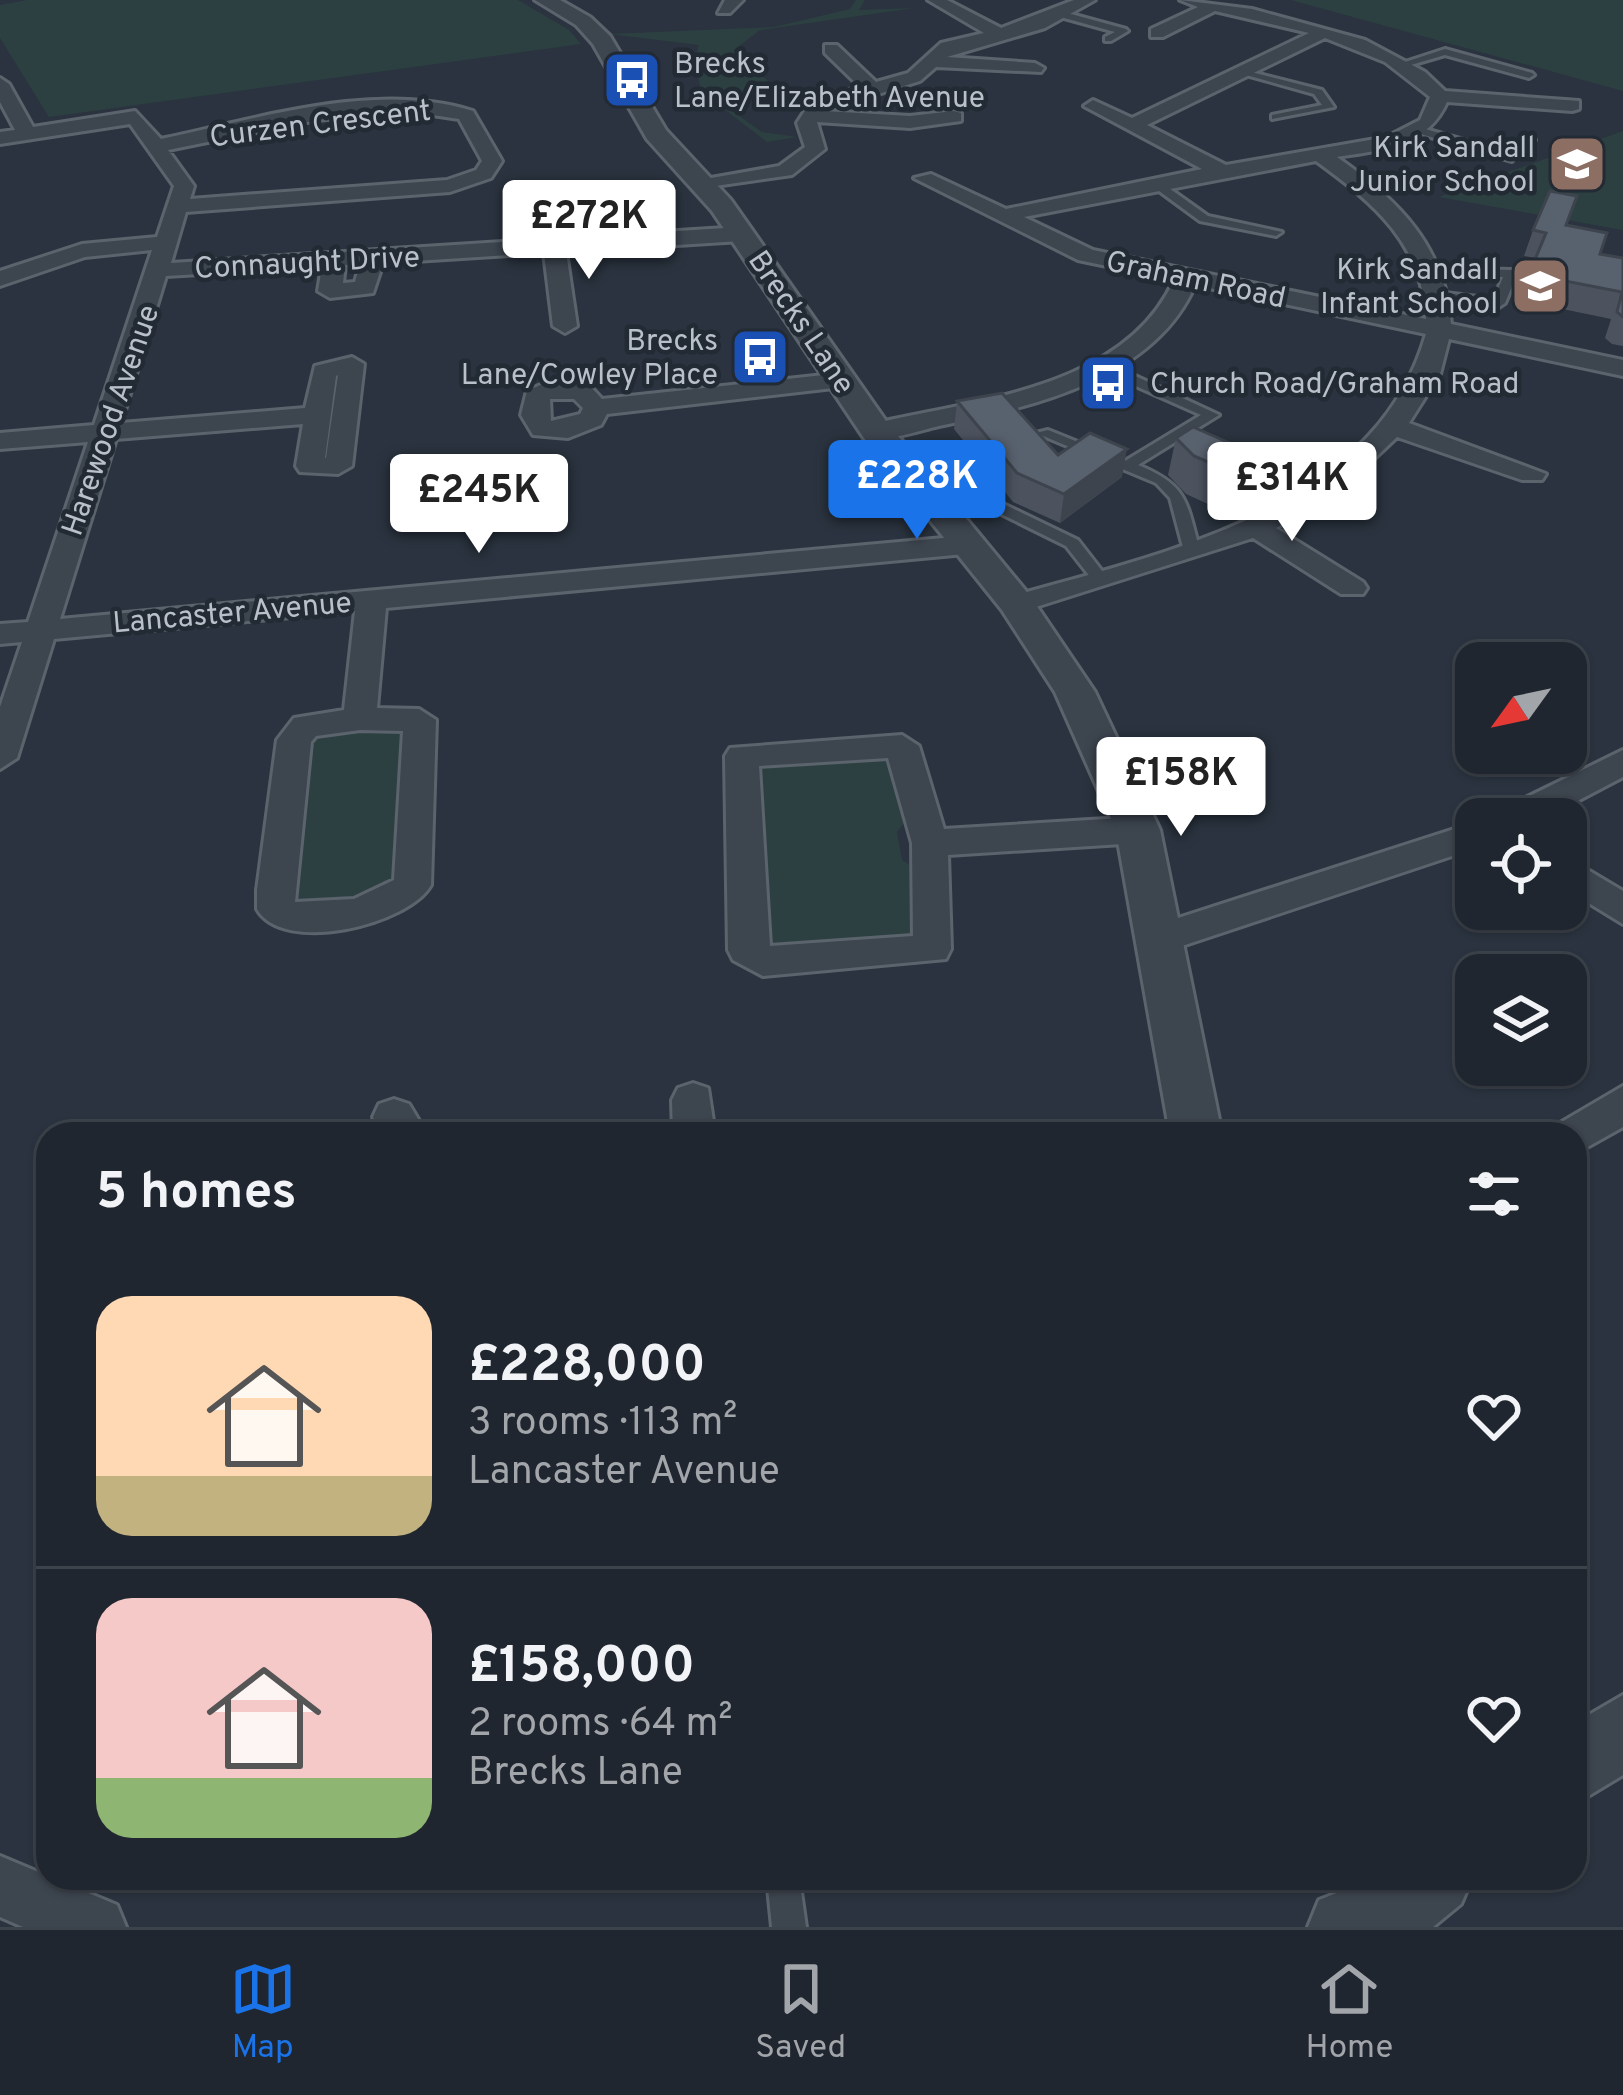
<!DOCTYPE html>
<meta charset="utf-8">
<style>
:root{--surface:#20262f;--page:#282e37;--text:#f1f3f6;--muted:#a2a5aa;--line:#3d434b;--accent:#1a73e8}
body{margin:0;font-family:Overpass,sans-serif;background:var(--page);color:var(--text);height:100vh;display:flex;flex-direction:column;font-size:45px;white-space:nowrap}
*{box-sizing:border-box;margin:0}
p{font-size:39px;color:var(--muted)}
.icon{flex:none;width:66px;height:66px;fill:none;stroke:currentColor;stroke-width:2;stroke-linecap:round;stroke-linejoin:round}
.map{position:relative;flex:1;overflow:hidden}
.drawer{position:absolute;left:36px;top:1122px;width:1551px;height:768px;display:flex;flex-direction:column;background:var(--surface);border-radius:36px;box-shadow:0 3px 9px #0004,0 0 0 3px var(--line)}
.drawer>*{flex:none}
.needle{width:78px;rotate:237deg}
.fabs{position:absolute;left:1455px;top:642px;display:grid;gap:24px}
.fabs a{display:grid;place-items:center;width:132px;height:132px;border-radius:24px;background:var(--surface);box-shadow:0 3px 9px #0004,0 0 0 3px var(--line);font-size:60px}
.price{position:absolute;translate:-50% -102px;padding:0 27px;border-radius:12px;background:#fff;color:#222;font-size:39px;line-height:78px;filter:drop-shadow(0 3px 6px #0008)}
.price::after{content:'';position:absolute;left:50%;top:72px;width:36px;height:27px;margin-left:-18px;background:inherit;clip-path:polygon(0 0,100% 0,50% 100%)}
.price.on{background:var(--accent);color:#fff}
ul{padding:0;list-style:none}
li{display:flex;align-items:center;gap:36px;height:300px;padding:0 60px}
li+li{border-top:3px solid var(--line)}
li span{display:grid;place-items:center;flex:none;width:336px;height:240px;border-radius:36px;color:#555}
li>.icon{margin-inline-start:auto}
span .icon{width:144px;height:144px;fill:#fffc;stroke-width:1}
li b{font-size:51px}
h2{display:flex;justify-content:space-between;align-items:center;height:144px;padding:0 60px;font-size:51px}
.menu{display:flex;justify-content:space-around;align-items:center;height:168px;border-top:3px solid var(--line);background:var(--surface);font-size:33px;color:var(--muted)}
.menu a{display:grid;justify-items:center;gap:6px}
.menu .on{color:var(--accent)}
.map>svg:first-child{display:block}
.green{fill:#2d4041}
.lines{fill:none;stroke-linecap:round;stroke-linejoin:round}
.service-casing{stroke:#5b636c;stroke-width:6}
.minor-casing{stroke:#5b636c;stroke-width:6}
.tertiary-casing{stroke:#5b636c;stroke-width:6}
.service{fill:#3d454f;fill-rule:evenodd}
.minor{fill:#3d454f;fill-rule:evenodd}
.tertiary{fill:#3d454f;fill-rule:evenodd}
.wall{fill:#4c535f}
.shaded-wall{fill:#3e444d}
.building{fill:#58616e;stroke:#3e444d;stroke-width:3}
.labels{text-anchor:middle;stroke-width:9;stroke-linejoin:round;paint-order:stroke}
.far-poi-label{font-size:30px;fill:#bac0c9;stroke:#222a34;text-anchor:end}
.far-street-label{font-size:30px;fill:#bac0c9;stroke:#222a34}
</style>
<div class="map">
<svg width="1623" height="1927" viewBox="0 0 1623 1927">
<rect width="100%" height="100%" fill="#2a333f"/>
<path class="green" d="M27,0H518L569,30L581,44L49,117L0,38V5Z
M856,0H865L859,10L914,8L760,30L734,50L768,81L732,111L762,132L797,137L767,142L701,91L695,59L699,45L609,34L774,27L850,9Z
M1291,0H1623V91Z
M1623,131V230L1439,197Z
M390,726L405,734L399,881L384,898L294,902L305,746L323,733Z
M874,755L895,768L910,815L897,832L902,860L919,871L922,936L776,953L759,934L749,774L763,763Z"/>
<g class="lines">
<g class="service-casing">
<path id="service" d="M1060,11L1126,29L1128,31L1111,41H1105V37L1115,32L1057,16Z
M1445,49L1532,73L1534,75L1529,78L1445,55L1404,67L1399,64Z
M1239,69L1322,90L1334,107L1272,119V115L1322,105L1314,94L1239,73Z
M1418,127L1495,149L1530,137L1535,140L1506,153L1516,156L1512,161L1414,132Z
M1151,181H1159L1208,216L1282,232L1276,236L1200,221L1151,185Z
M1430,268L1511,270L1517,274L1505,303L1499,307L1437,300L1431,296L1437,292L1494,299L1503,277L1426,275V269Z
M1093,361H1103L1219,415L1138,465C1189,486 1186,502 1200,551L1198,554L1192,556L1184,551L1170,498L1156,483L1036,433L1048,430L1125,461L1201,415L1093,367Z
M894,450L957,456L989,497L1078,540L1109,580L1107,583H1095L1066,546L979,503L948,463L889,457L887,454Z
M767,1878H799L806,1927H772Z"/>
</g>
<g class="minor-casing">
<path id="minor" d="M725,0H743L730,13H718Z
M928,0H947L1001,28L1074,0H1095L1045,28L947,57L1035,63L1044,68L1041,72L936,67L920,81L824,111L910,116L954,111L961,113V121L910,128L817,122L825,149L792,175L694,189V181L779,166L805,147L797,123L812,100L860,87L825,53V45H837L876,82L908,73L941,43L984,33Z
M1180,0L1252,9L1365,40L1425,72L1445,91L1579,101V109L1572,111L1447,102C1427,147 1382,150 1337,157C1399,201 1445,246 1451,324L1623,360V376L1449,339L1440,374L1409,423L1546,474L1542,480H1522L1397,437L1344,487L1276,528L1363,582L1367,588L1363,594H1341L1253,538L1017,613L1006,610L1002,604L1006,598C1162,553 1375,512 1426,334L1195,285C1154,380 1031,407 939,426C917,431 888,442 867,437V425C970,400 1124,391 1174,280L1078,260L914,178L931,174L1006,209L1202,169L1084,106L1093,100L1132,118L1309,33L1215,11L1163,37H1151V29L1198,7ZM1325,38L1385,62L1430,97L1420,120L1387,137L1226,165L1147,125ZM1316,161C1374,203 1423,244 1426,319L1093,250L1024,217Z
M0,78L9,84L33,127L135,111L161,139C258,119 375,80 473,111L502,161L491,178L450,192L186,212L171,263L741,227L752,234L741,241L566,252L577,326L565,333L553,326L544,253L383,263L373,293L330,298L318,291L322,267L166,276L121,423L305,408L315,366L352,357L364,364L352,466L338,474L300,472L296,466L303,424L116,439L60,619L965,536L980,545L965,554L386,608L377,708L419,709L436,720L431,885C408,925 283,955 257,909V890L277,740L294,718L344,710L355,611L54,639L17,758L0,769V707L22,642L0,644V624L28,622L88,442L0,449V433L94,425L152,250L85,257L0,286V271L82,244L157,237L174,186L130,124L0,144V132L15,130L0,102ZM406,111L459,119L482,161L476,170L447,180L190,199L194,186L168,150L317,120ZM360,264L355,282L343,283L345,265ZM338,375L326,458H325L336,376ZM360,730L403,731L394,880L354,899L295,902L311,742L316,736Z
M842,373L855,381L851,386L607,414L601,425L568,438L533,435L521,415L527,391L545,383L590,386L602,399ZM550,399H574L583,408L580,414L551,421Z
M902,735L919,746L944,829L1138,817L1151,821L1156,830L1151,839L1138,843L948,855L951,949L946,959L763,976L733,960L728,950L725,756L730,748ZM888,758L912,843L913,936L770,946L759,766Z
M1623,750V777L1543,819H1496L1501,810Z
M1476,822V848L1158,954L1144,949L1139,939L1144,929Z
M1566,857L1623,891V924L1566,889Z
M693,1083L708,1088L715,1134H673L672,1100L678,1088Z
M1623,1086V1127L1575,1154V1134H1554L1560,1123Z
M394,1099L409,1104L427,1134H382L373,1117L379,1104Z
M0,1856L117,1905L126,1927H23L0,1917Z"/>
</g>
<g class="tertiary-casing">
<path id="tertiary" d="M535,0H560L590,17L610,36L666,130L731,200L888,424L1030,596L1095,692L1160,830L1222,1134H1170L1116,830L1055,692L1002,610L864,438L712,211L647,139L593,44L576,25Z
M1623,1695V1775L1575,1804V1723Z
M1375,1878H1472L1461,1904L1433,1927H1308L1319,1900Z"/>
</g>
<use href="#service" class="service"/>
<use href="#minor" class="minor"/>
<use href="#tertiary" class="tertiary"/>
</g>
<path class="wall" d="M1566,225L1600,254L1623,258V346L1612,344L1605,338L1611,319L1519,300L1536,258L1524,256L1533,230Z
M957,401L1058,455L1122,477L1060,523L1013,502L954,429Z
M1176,438L1266,459L1255,496L1230,514L1186,494L1168,475Z"/>
<path class="shaded-wall" d="M1127,449L1122,477L1060,523L1064,494Z
M1266,459L1255,496L1230,514L1240,476Z"/>
<path class="building" d="M1550,191L1577,196L1566,225L1607,233L1600,254L1623,258V317L1617,312L1622,292L1529,274L1546,233L1533,230Z
M1002,393L1058,455L1090,433L1127,449L1064,494L1017,473L957,401Z
M1193,427L1266,459L1240,476L1194,456L1176,438Z"/>
<defs>
<g id="bus-square" transform="scale(3)"><rect x="-9" y="-9" width="18" height="18" rx="4" fill="#1a4fb4" stroke="#222a34"/><path d="M-5-6H5V4H4V6H2V4H-2V6H-4V4H-5ZM-3.5-4V0h7V-4ZM-3.5 1.2v1.5H-2V1.2ZM2 1.2v1.5H3.5V1.2Z" fill="#fff"/></g>
<g id="school-square" transform="scale(3)"><rect x="-9" y="-9" width="18" height="18" rx="4" fill="#8d6e63" stroke="#222a34"/><path d="M0-5L7-2L0 1L-7-2ZM-4 1L0 2.5L4 1V4Q0 6-4 4Z" fill="#fff"/></g>
</defs>
<g fill-rule="evenodd">
<use href="#bus-square" x="632" y="80"/>
<use href="#school-square" x="1577" y="164"/>
<use href="#school-square" x="1540" y="286"/>
<use href="#bus-square" x="760" y="357"/>
<use href="#bus-square" x="1108" y="383"/>
</g>
<g class="labels">
<g class="far-poi-label">
<text x="674" y="73" text-anchor="start">Brecks<tspan x="674" dy="34">Lane/Elizabeth Avenue</tspan></text>
<text x="1535" y="157">Kirk Sandall<tspan x="1535" dy="34">Junior School</tspan></text>
<text x="1498" y="279">Kirk Sandall<tspan x="1498" dy="34">Infant School</tspan></text>
<text x="718" y="350">Brecks<tspan x="718" dy="34">Lane/Cowley Place</tspan></text>
<text x="1150" y="393" text-anchor="start">Church Road/Graham Road</text>
</g>
<g class="far-street-label">
<text transform="translate(320 123) rotate(-7)" y="10">Curzen Crescent</text>
<text transform="translate(307 262) rotate(-3)" y="10">Connaught Drive</text>
<text transform="translate(1196 279) rotate(12)" y="10">Graham Road</text>
<text transform="translate(802 322) rotate(56)" y="10">Brecks Lane</text>
<text transform="translate(110 420) rotate(-71)" y="10">Harewood Avenue</text>
<text transform="translate(232 612) rotate(-5)" y="10">Lancaster Avenue</text>
</g>
</g>
</svg>
<div class="fabs">
<a><svg class="needle" viewBox="-14 -14 28 28"><path d="M0-13l5 13h-10z" fill="#e53935"/><path d="M0 13l5-13h-10z" fill="#a2a5aa"/></svg></a>
<a><svg class="icon" aria-label="locate" viewBox="0 0 24 24"><circle cx="12" cy="12" r="6"/><path d="M12 2v4M12 18v4M2 12h4M18 12h4"/></svg></a>
<a><svg class="icon" aria-label="layers" viewBox="0 0 24 24"><path d="M12 4l9 5-9 5-9-5zM3 14l9 5 9-5"/></svg></a>
</div>
<b class="price" style="left:589px;top:282px">£272K</b>
<b class="price on" style="left:917px;top:542px">£228K</b>
<b class="price" style="left:1292px;top:544px">£314K</b>
<b class="price" style="left:479px;top:556px">£245K</b>
<b class="price" style="left:1181px;top:839px">£158K</b>
<section class="drawer">
<h2>5 homes<svg class="icon" aria-label="filters" viewBox="0 0 24 24"><path d="M4 7h16M4 17h16"/><circle cx="9" cy="7" r="2"/><circle cx="15" cy="17" r="2"/></svg></h2>
<ul>
<li><span style="background:linear-gradient(#ffd9b3 75%,#c2b280 0)"><svg class="icon" aria-label="home" viewBox="0 0 24 24"><path d="M3 11l9-7 9 7M6 9v11h12V9"/></svg></span><div><b>£228,000</b><p>3 rooms · 113 m²</p><p>Lancaster Avenue</p></div><svg class="icon" aria-label="heart" viewBox="0 0 24 24"><path d="M12 20l-8-8c-3-5 5-10 8-4 3-6 11-1 8 4z"/></svg></li>
<li><span style="background:linear-gradient(#f6c9c9 75%,#8fb573 0)"><svg class="icon" aria-label="home" viewBox="0 0 24 24"><path d="M3 11l9-7 9 7M6 9v11h12V9"/></svg></span><div><b>£158,000</b><p>2 rooms · 64 m²</p><p>Brecks Lane</p></div><svg class="icon" aria-label="heart" viewBox="0 0 24 24"><path d="M12 20l-8-8c-3-5 5-10 8-4 3-6 11-1 8 4z"/></svg></li>
</ul>
</section>
</div>
<nav class="menu">
<a class="on"><svg class="icon" aria-label="map" viewBox="0 0 24 24"><path d="M3 6l6-2 6 2 6-2v14l-6 2-6-2-6 2zM9 4v14M15 6v14"/></svg>Map</a>
<a><svg class="icon" aria-label="saved" viewBox="0 0 24 24"><path d="M7 4h10v16l-5-4-5 4z"/></svg>Saved</a>
<a><svg class="icon" aria-label="home" viewBox="0 0 24 24"><path d="M3 11l9-7 9 7M6 9v11h12V9"/></svg>Home</a>
</nav>
